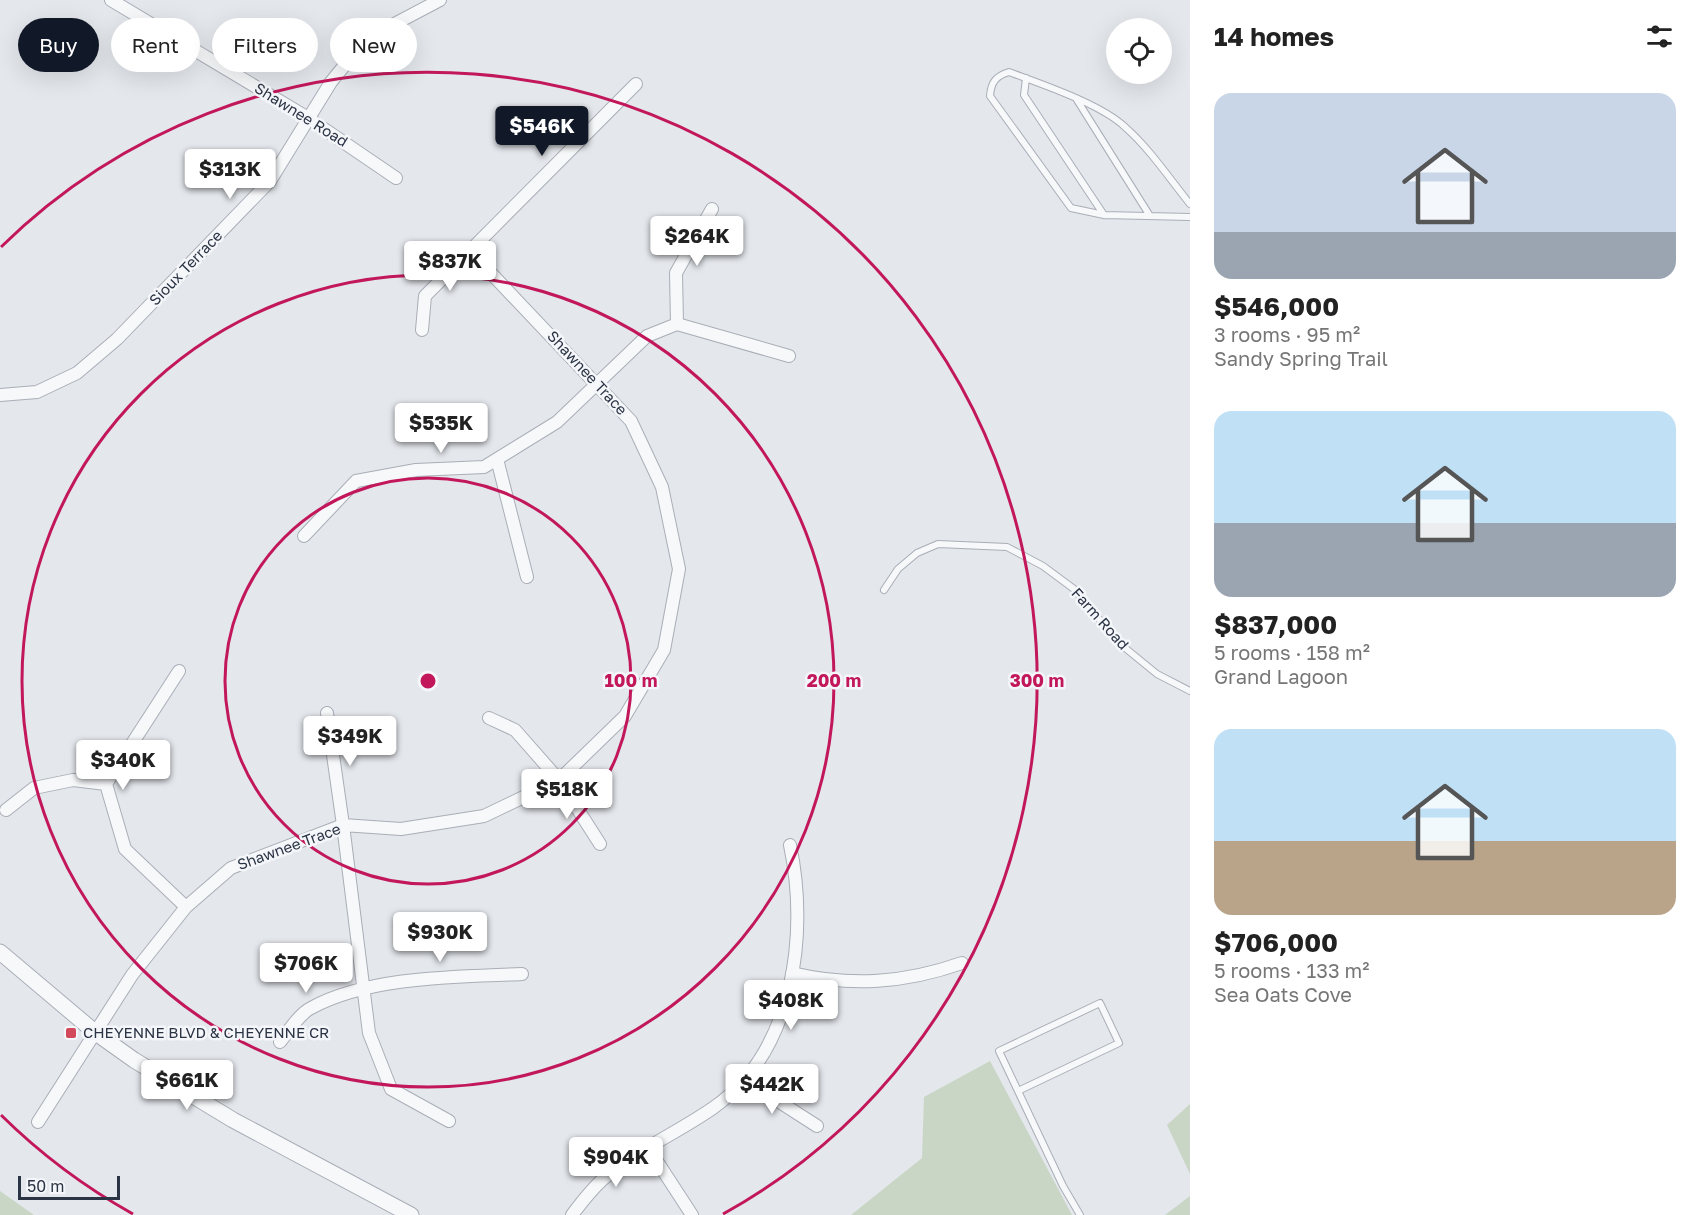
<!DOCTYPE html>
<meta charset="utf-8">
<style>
:root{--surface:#fff;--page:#f2f2f2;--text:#222;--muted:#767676;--accent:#111827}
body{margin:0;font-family:"Golos Text",sans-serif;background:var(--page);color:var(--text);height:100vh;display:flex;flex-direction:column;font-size:22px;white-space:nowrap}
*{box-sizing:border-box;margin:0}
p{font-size:20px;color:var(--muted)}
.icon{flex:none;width:33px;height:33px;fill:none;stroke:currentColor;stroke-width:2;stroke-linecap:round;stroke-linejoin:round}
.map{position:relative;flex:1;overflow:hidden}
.details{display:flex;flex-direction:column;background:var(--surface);width:510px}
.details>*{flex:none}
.hud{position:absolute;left:18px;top:18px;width:570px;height:54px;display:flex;gap:12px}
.tools{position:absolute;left:1106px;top:18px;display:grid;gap:12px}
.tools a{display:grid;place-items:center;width:66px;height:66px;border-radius:50%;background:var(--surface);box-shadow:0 6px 24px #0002;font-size:30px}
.scale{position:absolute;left:18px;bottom:15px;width:102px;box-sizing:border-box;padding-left:6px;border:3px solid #2b3445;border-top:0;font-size:16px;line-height:21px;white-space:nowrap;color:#2b3445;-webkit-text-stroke:4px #f4f6f9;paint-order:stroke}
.price{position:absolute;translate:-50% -51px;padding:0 14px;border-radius:6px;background:#fff;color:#222;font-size:20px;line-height:39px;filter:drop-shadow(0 2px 3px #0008)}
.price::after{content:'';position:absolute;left:50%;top:36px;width:18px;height:14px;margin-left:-9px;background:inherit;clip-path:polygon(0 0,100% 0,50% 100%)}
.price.current{background:var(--accent);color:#fff}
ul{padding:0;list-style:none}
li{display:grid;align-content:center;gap:12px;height:318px;padding:0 24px}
li span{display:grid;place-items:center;height:186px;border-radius:18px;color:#555}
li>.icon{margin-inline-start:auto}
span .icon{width:108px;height:108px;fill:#fffc;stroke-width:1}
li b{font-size:26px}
h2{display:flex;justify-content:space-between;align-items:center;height:72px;padding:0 24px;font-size:26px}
.pill{padding:0 21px;border-radius:27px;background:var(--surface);box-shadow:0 6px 24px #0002;font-size:21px;line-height:54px}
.pill.current{background:var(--accent);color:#fff}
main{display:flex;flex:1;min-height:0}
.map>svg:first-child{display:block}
.green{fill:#c9d6c5}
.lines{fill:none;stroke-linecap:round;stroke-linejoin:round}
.service-casing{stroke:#a9aeb7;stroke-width:8}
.minor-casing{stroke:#a9aeb7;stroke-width:14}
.tertiary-casing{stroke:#a9aeb7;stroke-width:17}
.service{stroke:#f7f8fa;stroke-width:6}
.minor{stroke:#f7f8fa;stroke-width:12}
.tertiary{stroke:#f7f8fa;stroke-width:15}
.ring{fill:none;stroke:#c2185b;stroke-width:3}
.poi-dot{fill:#d1495b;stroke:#f4f6f9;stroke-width:2}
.labels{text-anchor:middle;stroke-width:5;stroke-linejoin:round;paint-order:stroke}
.street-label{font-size:15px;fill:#2b3445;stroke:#f4f6f9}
.poi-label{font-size:15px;fill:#2b3445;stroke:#f4f6f9;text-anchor:start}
.centre{fill:#c2185b;stroke:#f4f6f9;stroke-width:3}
.ring-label{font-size:18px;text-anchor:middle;font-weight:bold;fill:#c2185b;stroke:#f4f6f9;stroke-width:5;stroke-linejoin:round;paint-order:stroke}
</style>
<main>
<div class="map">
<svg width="1190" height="1215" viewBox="0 0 1190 1215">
<rect width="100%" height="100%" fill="#e4e7ec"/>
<path class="green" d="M990,1061L1072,1215H851L922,1158L924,1097Z
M1190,1104V1174L1167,1125Z
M0,1191L34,1215H0Z
M1190,1196V1215H1165Z"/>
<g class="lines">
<g class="service-casing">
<path id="service" d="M1026,78L1024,95L1104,215
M1077,100L1150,216
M1190,204C1169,178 1150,149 1125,127C1101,104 1041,84 1009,72C996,76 991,82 990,96L1071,208L1104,215L1190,217
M884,590L898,569L917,553L938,544L1007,547L1043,566L1074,589L1119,643L1157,674L1190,691
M1018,1091L1119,1043L1100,1003L999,1051L1063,1186L1080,1215"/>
</g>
<g class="minor-casing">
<path id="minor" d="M111,0L308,118L396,178
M677,324L676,273L712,209
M422,330L425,296L636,84
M0,395L37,392L77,373L117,339L270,181L331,82L366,39L440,0
M497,459L527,577
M304,536L356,481L416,470L484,467L557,422L647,336L677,324L789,356
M179,671L106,784L125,849L186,907
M327,713L343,825L369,1033L391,1089L449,1121
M489,718L515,730L559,780L600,844
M6,810L34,788L73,780L106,784
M792,973C851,987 905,983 962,963
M280,1042C288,1032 299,1014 311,1008C370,976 456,977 522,974
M744,1079L817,1126
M38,1122L132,975L186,907L231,868L343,825L401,829L484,816L559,780L625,716L664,650L679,569L662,487L631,421L470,251
M649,1149L692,1215
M572,1215C581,1203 590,1191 602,1180C635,1151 677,1133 713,1108C794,1052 809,934 790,845"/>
</g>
<g class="tertiary-casing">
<path id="tertiary" d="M0,952L96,1033L134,1060L233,1120L411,1215"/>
</g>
<use href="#service" class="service"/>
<use href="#minor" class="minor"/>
<use href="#tertiary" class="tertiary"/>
</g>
<g class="ring">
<circle cx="428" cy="681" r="203"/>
<circle cx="428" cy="681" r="406"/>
<path d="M133 1214A609 609 0 0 1 1 1115M1 247A609 609 0 1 1 723 1214"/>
</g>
<rect class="poi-dot" x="65" y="1027" width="12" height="12" rx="3"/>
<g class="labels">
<g class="street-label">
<text transform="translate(301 115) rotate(32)" y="5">Shawnee Road</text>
<text transform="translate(186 268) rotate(-46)" y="5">Sioux Terrace</text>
<text transform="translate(587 373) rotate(47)" y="5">Shawnee Trace</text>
<text transform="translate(1100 619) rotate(48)" y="5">Farm Road</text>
<text transform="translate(289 847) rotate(-20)" y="5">Shawnee Trace</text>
</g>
<g class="poi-label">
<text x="83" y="1038">CHEYENNE BLVD &amp; CHEYENNE CR</text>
</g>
</g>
<circle cx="428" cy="681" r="9" class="centre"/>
<g class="ring-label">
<text x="631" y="687">100 m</text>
<text x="834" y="687">200 m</text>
<text x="1037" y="687">300 m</text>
</g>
</svg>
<div class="tools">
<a><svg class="icon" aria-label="locate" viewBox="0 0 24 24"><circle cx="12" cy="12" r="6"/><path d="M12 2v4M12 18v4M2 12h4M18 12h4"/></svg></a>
</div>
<div class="scale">50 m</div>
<b class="price current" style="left:542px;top:157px">$546K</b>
<b class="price" style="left:230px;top:200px">$313K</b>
<b class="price" style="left:697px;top:267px">$264K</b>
<b class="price" style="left:450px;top:292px">$837K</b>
<b class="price" style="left:441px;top:454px">$535K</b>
<b class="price" style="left:350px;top:767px">$349K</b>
<b class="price" style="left:123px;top:791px">$340K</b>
<b class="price" style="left:567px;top:820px">$518K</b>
<b class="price" style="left:440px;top:963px">$930K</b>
<b class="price" style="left:306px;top:994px">$706K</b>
<b class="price" style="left:791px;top:1031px">$408K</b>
<b class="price" style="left:187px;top:1111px">$661K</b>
<b class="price" style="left:772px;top:1115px">$442K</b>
<b class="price" style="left:616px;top:1188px">$904K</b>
<div class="hud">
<a class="pill current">Buy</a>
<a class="pill">Rent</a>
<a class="pill">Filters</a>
<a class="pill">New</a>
</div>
</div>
<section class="details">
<h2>14 homes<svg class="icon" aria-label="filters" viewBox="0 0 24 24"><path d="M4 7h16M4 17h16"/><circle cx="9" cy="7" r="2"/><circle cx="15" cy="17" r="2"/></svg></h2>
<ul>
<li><span style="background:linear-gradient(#c9d6e8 75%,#9aa5b1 0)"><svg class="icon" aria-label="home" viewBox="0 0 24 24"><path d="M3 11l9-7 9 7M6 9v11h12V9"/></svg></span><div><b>$546,000</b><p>3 rooms · 95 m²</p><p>Sandy Spring Trail</p></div></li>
<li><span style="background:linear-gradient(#bfe0f5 60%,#9aa5b1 0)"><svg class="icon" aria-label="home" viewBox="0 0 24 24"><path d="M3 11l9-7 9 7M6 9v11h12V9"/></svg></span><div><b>$837,000</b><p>5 rooms · 158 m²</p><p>Grand Lagoon</p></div></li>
<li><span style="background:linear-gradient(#bfe0f5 60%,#b9a48a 0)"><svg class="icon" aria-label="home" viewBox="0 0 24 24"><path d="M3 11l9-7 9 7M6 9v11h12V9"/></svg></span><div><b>$706,000</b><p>5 rooms · 133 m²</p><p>Sea Oats Cove</p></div></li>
</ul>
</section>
</main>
